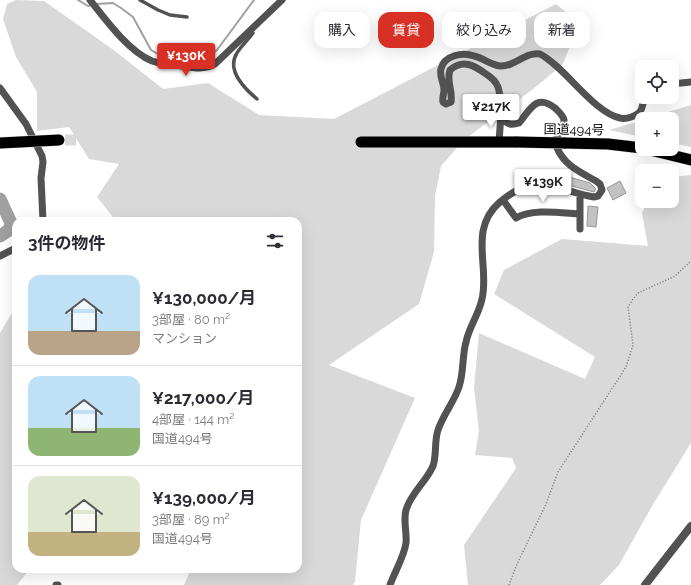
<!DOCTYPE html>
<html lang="ja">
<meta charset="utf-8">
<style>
:root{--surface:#fff;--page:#f2f2f3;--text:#2b2b33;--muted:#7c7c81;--line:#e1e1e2;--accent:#d93025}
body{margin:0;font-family:Raleway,"Noto Sans JP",sans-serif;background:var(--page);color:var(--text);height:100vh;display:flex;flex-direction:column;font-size:15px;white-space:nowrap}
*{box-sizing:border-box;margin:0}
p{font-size:13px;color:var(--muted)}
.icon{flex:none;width:22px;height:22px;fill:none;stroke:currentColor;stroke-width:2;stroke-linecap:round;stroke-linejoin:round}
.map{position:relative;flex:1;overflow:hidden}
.side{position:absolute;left:12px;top:217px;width:290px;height:356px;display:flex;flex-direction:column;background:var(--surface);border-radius:12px;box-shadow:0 4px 16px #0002}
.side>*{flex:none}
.hud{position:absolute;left:314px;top:12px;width:317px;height:36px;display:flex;gap:8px}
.controls{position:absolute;left:635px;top:60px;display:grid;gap:8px}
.controls a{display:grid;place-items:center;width:44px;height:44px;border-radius:8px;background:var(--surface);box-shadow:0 4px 16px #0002;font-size:20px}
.price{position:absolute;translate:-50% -34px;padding:0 9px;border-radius:4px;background:#fff;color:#222;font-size:13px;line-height:26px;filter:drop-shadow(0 1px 2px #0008)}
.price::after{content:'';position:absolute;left:50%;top:24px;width:12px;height:9px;margin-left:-6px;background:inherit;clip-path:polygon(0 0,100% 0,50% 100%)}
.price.current{background:var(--accent);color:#fff}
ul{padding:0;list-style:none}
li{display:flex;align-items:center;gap:12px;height:100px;padding:0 16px}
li+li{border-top:1px solid var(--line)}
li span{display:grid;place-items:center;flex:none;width:112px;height:80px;border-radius:12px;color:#555}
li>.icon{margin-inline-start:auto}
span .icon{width:48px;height:48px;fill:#fffc;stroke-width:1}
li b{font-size:17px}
h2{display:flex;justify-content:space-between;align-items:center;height:48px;padding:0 16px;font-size:17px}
.pill{padding:0 14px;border-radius:12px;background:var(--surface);box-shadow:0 4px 16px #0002;font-size:14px;line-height:36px}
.pill.current{background:var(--accent);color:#fff}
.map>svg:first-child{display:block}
.green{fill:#d9d9d9}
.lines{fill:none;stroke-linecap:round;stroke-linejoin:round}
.stream{stroke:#a0a0a0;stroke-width:2}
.river{stroke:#a0a0a0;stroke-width:13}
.building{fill:#c2c2c2;stroke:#969696}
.trunk-tunnel{stroke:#d9d9d9;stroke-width:11;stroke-dasharray:11 5.5;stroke-linecap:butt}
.trunk-casing{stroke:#dbdbdb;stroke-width:12}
.path{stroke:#747474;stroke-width:1.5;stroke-dasharray:1 2;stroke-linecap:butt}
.service{stroke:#525252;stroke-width:3.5}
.minor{stroke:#525252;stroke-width:7}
.tertiary{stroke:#525252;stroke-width:8}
.trunk{stroke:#000;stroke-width:11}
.trunk-bridge-casing{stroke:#dbdbdb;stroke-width:12;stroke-linecap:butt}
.trunk-bridge{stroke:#000;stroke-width:11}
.labels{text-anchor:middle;stroke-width:3;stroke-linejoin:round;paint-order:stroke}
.street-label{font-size:13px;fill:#000;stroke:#fff}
</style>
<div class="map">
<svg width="691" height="585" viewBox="0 0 691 585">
<rect width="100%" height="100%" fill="#fff"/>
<path class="green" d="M16,0L44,1L115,51L163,89L208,83L259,115L334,119L556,4L579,23L563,64L532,90L465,139L441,166L435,196L434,252L419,304L329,365L415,398L361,520L355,581L353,585H184L191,569H298V221H116L97,197L119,164L89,159L69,127L37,131V92L16,57L3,19L7,4Z
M691,105V147L672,143V119H645Z
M642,120V137L609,130Z
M691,175V443L652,506L619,565L600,585H468L464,545L516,468L512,458L475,455L479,431L474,388L479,333L585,379L595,357L494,294L504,270L562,239L648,246L642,213L648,201H672V177Z
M16,306V569H30L17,585H0V333Z"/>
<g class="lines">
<path class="stream" d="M78,0L88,6L92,5
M96,4L113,3L121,8L133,17L151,50L163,57L196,62L206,59L217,50L254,0"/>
<path class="river" d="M0,199L11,223L9,230L0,236"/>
</g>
<path class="building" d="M566,176L590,183L596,189L594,192L564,184Z
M620,181L626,193L613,200L607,188Z
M588,206L598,207L596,227L587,226Z"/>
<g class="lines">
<path class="trunk-tunnel" d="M65,140L361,142"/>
<g class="trunk-casing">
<path id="trunk" d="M361,142H517
M564,143L608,144L642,148
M646,149L691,160"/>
</g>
<path class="path" d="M509,585L517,564L546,504L558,472L626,367L633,345L628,307L633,299L638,293L675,276L691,261"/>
<path class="service" d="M140,0L158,10L170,15L187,17
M250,30L253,33C248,40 241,46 237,53C226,70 245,89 257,99"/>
<path class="minor" d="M90,0C105,19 129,52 152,61C161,64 172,65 182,66C194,68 204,70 215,64L282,0
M672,84L691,82
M0,88L26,124L42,156L43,162L41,178L43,221
M499,142L501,114
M503,200L516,218C532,208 562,213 580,214
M580,229V194
M0,256L16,248
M56,585H58
M390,585C395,571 404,557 406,543C407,531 403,521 406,510C411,493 426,482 433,466C437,454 434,442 438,430C443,415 454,402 459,387C464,372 462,356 466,342C469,327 479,314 482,299C490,267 468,229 500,202C536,171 555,190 594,197L598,196L602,190L600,184L596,181C580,172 565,166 557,148C551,137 565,131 564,120C563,115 558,111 555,108C536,93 530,110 519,123C495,131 503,99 498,87C496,82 491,77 486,74C474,65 463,59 450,70C446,81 453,91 451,102L446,104L443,102C442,98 444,94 444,90C444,83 439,76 441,69C444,55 463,52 474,56C483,58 491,65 500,66C515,67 524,52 540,54C565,67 593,112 620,118C626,120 636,116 640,112C643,107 643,102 645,97"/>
<path class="tertiary" d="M645,585L691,526"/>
<use href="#trunk" class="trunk"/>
<g class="trunk-bridge-casing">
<path id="trunk-bridge" d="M517,142L564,143
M0,143L59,140"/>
</g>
<use href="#trunk-bridge" class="trunk-bridge"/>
</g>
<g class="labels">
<g class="street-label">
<text transform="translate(574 129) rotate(1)" y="5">国道494号</text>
</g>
</g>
</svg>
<div class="controls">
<a><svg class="icon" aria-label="locate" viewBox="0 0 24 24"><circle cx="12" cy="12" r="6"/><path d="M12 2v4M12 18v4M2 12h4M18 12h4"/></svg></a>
<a>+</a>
<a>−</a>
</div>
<b class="price current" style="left:186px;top:77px">¥130K</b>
<b class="price" style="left:491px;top:128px">¥217K</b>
<b class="price" style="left:543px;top:203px">¥139K</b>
<div class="hud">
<a class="pill">購入</a>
<a class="pill current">賃貸</a>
<a class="pill">絞り込み</a>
<a class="pill">新着</a>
</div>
<section class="side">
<h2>3件の物件<svg class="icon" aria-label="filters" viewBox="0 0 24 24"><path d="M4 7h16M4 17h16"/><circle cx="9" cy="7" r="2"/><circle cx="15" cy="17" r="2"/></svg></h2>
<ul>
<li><span style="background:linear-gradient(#bfe0f5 70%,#b9a48a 0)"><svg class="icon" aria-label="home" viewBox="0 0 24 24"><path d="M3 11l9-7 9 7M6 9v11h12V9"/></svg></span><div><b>¥130,000/月</b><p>3部屋 · 80 m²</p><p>マンション</p></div></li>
<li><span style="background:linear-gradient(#bfe0f5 65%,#8fb573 0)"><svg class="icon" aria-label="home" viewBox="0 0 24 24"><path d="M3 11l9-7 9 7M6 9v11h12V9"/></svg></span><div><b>¥217,000/月</b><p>4部屋 · 144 m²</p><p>国道494号</p></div></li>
<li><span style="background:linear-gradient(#dfe7d0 70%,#c2b280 0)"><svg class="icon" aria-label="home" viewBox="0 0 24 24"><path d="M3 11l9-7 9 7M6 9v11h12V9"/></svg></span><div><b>¥139,000/月</b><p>3部屋 · 89 m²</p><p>国道494号</p></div></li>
</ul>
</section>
</div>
